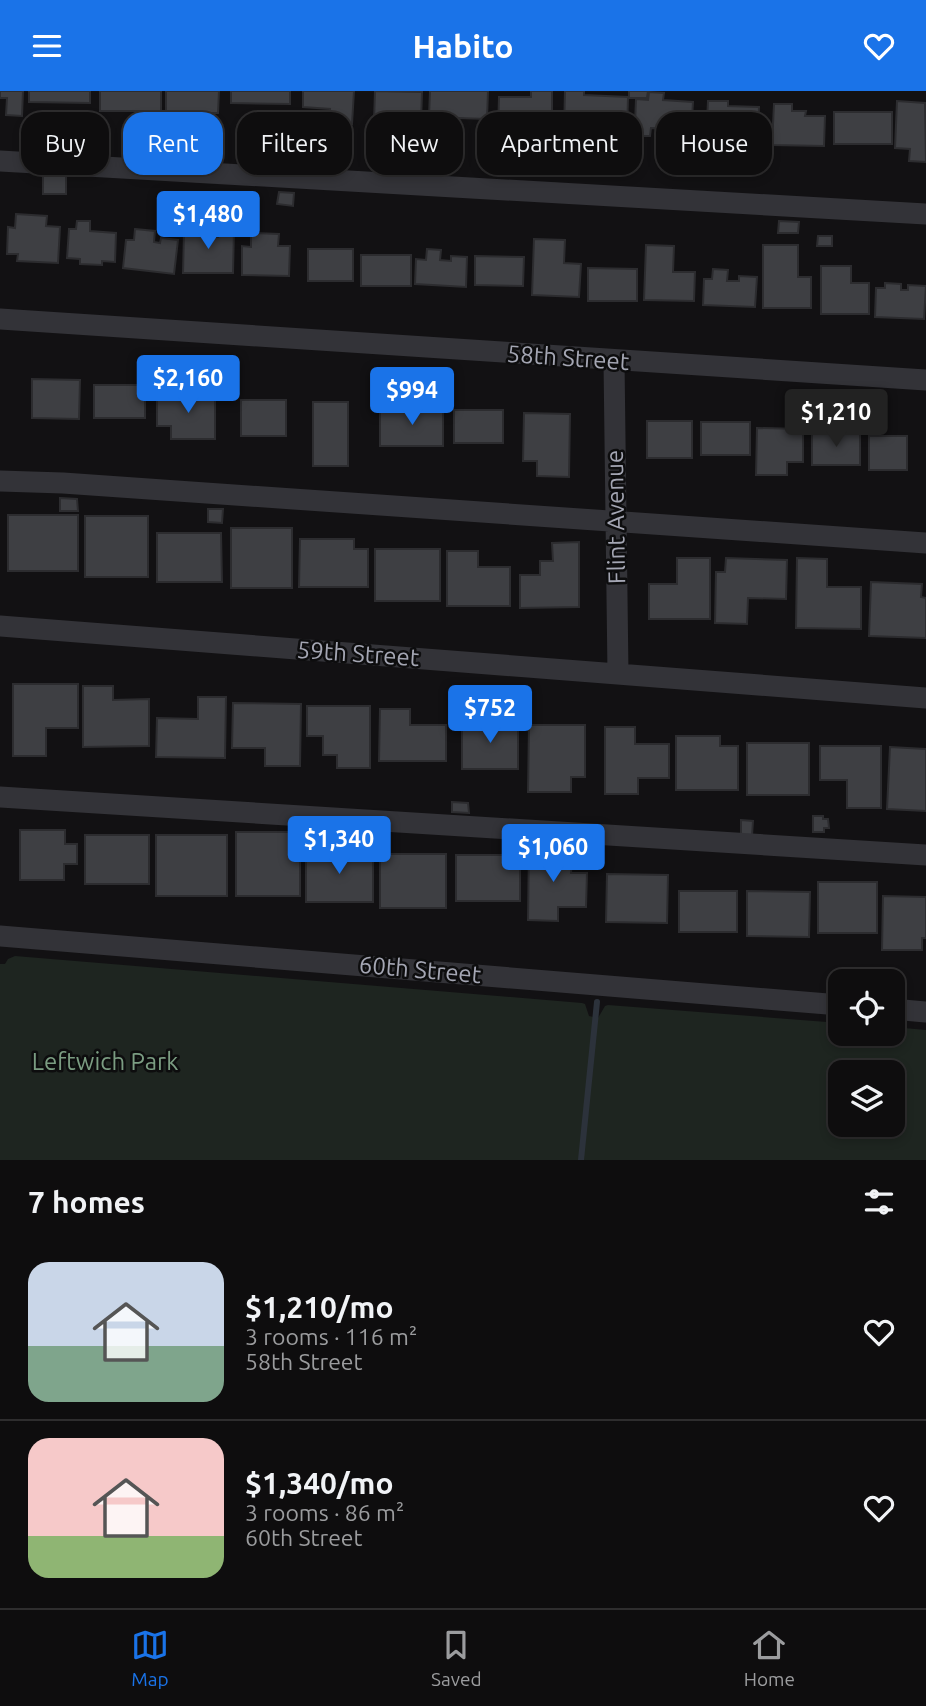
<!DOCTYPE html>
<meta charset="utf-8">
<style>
:root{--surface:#0e0d0e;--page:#1c1b1c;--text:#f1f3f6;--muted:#9b9c9e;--line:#2e2d2e;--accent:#1a73e8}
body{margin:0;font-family:Ubuntu,sans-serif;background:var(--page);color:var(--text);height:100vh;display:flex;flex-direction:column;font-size:26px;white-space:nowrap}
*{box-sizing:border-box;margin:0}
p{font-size:23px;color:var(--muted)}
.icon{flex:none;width:38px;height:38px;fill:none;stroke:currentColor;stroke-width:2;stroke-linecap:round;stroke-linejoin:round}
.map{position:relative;height:1069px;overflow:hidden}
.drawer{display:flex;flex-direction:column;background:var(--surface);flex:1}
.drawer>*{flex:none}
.banner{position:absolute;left:21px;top:21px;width:886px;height:63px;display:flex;gap:14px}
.fabs{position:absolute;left:828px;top:878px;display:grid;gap:14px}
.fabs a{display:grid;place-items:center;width:77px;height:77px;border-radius:14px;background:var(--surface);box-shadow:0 4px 10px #0003,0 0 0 2px var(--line);font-size:35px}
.price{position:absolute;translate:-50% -60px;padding:0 16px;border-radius:7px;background:var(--accent);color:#fff;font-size:23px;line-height:46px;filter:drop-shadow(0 2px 4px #0008)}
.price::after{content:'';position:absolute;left:50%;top:42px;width:21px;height:16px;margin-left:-10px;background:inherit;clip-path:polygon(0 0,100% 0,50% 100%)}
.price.active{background:#222;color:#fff}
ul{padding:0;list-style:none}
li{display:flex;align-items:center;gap:21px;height:175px;padding:0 28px}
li+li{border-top:2px solid var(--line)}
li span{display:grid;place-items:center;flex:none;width:196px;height:140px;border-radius:21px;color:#555}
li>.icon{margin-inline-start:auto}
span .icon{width:84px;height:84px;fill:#fffc;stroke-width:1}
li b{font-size:30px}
h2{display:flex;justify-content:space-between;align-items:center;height:84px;padding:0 28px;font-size:30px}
.tag{padding:0 24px;border-radius:21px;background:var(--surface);box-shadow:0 4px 10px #0003,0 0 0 2px var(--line);font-size:24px;line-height:63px}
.tag.active{background:var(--accent);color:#fff}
header{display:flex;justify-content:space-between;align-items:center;height:91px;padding:0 28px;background:var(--accent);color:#fff;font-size:32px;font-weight:700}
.dock{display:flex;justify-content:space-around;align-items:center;height:98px;border-top:2px solid var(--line);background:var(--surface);font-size:19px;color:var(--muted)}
.dock a{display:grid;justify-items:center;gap:4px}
.dock .active{color:var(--accent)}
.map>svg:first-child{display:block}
.green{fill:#1e2520;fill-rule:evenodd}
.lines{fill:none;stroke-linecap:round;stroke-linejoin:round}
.stream{stroke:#2c323b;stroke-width:6}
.building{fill:#3e3f43;stroke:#2c2c2f;stroke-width:2}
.minor{stroke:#333338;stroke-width:21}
.labels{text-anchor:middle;stroke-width:5;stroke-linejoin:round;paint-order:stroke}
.street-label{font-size:24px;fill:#a4a6b3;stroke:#0d0d0e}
.park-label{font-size:24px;fill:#7b9d82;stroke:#0d0d0e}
</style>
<header><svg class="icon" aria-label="menu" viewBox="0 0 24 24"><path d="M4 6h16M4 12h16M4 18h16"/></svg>Habito<svg class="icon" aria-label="heart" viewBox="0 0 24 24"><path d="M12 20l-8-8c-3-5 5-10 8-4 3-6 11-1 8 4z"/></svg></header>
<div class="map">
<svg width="926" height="1069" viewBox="0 0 926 1069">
<rect width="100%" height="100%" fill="#121113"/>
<path class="green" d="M15,865L582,912L585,913L589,925L598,927L605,915L608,914L840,932V943H892L893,936L926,939V1069H0V873H5L8,868ZM840,982H892V1034H840Z"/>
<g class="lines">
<path class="stream" d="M581,1069L597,911"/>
</g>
<path class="building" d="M0,0H23L22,25L6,24L7,7H0Z
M29,0H90V12L29,11Z
M100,0H161V20H100Z
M166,0H219L218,22H197V36L179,35V20H166Z
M231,0H290V13L231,12Z
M303,0H354L352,33H329L330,18L303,16Z
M375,0L422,1L421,32L374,30Z
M430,0H488L487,28L429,26Z
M531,0H552V39H498L499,6H531Z
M565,0H584V4L628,6L627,42L564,40Z
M629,0H648L647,7H629Z
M649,1L664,2L663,9L693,11L691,45L672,44V38L651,37L650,45H637L638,33H635L636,8L648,9Z
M708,10H728V15L759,16L757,58L722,56V51L706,50Z
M897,10L925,12L926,71L909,70L910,58L895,57Z
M774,13H792V20H806L805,25H825L824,55L772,54Z
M834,21H892V53H834Z
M404,50H420L419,61H404Z
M492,55L503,56L502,68L491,67Z
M174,56H188V70H173Z
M43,80H66V103H43Z
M279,101L294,102L293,115L277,113Z
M16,123L47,125L46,135L60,136L58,172L17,170L18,163H7L8,136L15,137Z
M77,130H90V140L116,142L115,171L102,170V174L80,173V168L67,167L69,138H76Z
M779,130L799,131L798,142H778Z
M190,135L212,136V146H218L219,137H234L233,182H183L184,141H190Z
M135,138L155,140L154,151L160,152L161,147L178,149L174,183L123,177L126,149H134Z
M251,142L279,143L278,155H290L289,185L242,184V155L251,156Z
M818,145H832V155H817Z
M534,148L565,149L564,172L581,173L579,206L532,204Z
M646,154L674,155L673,181H695L694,210L644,209Z
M763,154H798V186H811V217H763Z
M308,158H353V190H308Z
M427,158L441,159L440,169L451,170V165L467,166L466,196L415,193L416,168L426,169Z
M361,164H411V195H361Z
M475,165L524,166L523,195L475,194Z
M821,175H851V192H869V223H821Z
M588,177L637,178V210H588Z
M713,178L728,179L727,190H739V185L757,186L755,216L703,214L704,188H712Z
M885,192L901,193V199H908V194L926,195L924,228L875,226L876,197H885Z
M32,288L80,289L79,328L32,327Z
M94,294H145V327H94Z
M157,302H215V348H171V335H157Z
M241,309H286V345H241Z
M313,311H348V375H313Z
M380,317H443V355H380Z
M454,319H503V352H454Z
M524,322L570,323L569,386L537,385V370H523Z
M647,330H692V367H647Z
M701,331H750V364H701Z
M757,337L803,338V371H787V384H756Z
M812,342H860V374H812Z
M869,345H907V379H869Z
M60,407L77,408L78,420H60Z
M208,418H223L222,432L208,431Z
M8,424H78V480H8Z
M85,425H148V486H85Z
M231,437H292V497H231Z
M157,442H221L222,491H157Z
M300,448H354V458H368V496H299Z
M579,451V516L520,517V484H540V470H553L552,452Z
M375,458H440V510H375Z
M447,460H478V476H510V515H447Z
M677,467H710V528H649V493H677Z
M726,467L787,469L786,508L748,507L747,533L715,532L716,481H725Z
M797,467L827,468V496H861V538L796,537Z
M871,491L922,493L921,506L926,507V547L869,545Z
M13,593H78V637H46V665H13Z
M83,595H113V609L149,608V655L83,656Z
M198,606H226L225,667L156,666L157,627L198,628Z
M233,612L301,613L300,675H265V657H232Z
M307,615H370V677H337V664H323V645H307Z
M380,618H410V634H446V670H379Z
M462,630H518V678H462Z
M529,634H585V686H571V701H528Z
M605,636H635V653H669V687H638V703H605Z
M676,645H720V655H738V699H676Z
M747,652H809V704H747Z
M820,655H881V717H847V689H820Z
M890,656L926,658V720L887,718Z
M452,711L468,712L469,722L452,721Z
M813,725H823V728H828L829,737H824V741H813Z
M741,729L753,730L752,745L741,744Z
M20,739H65V753H77V773H64V789H20Z
M236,741H300V805H236Z
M85,744H149V793H85Z
M156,744H227V805H156Z
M529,754H556V770H572L571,782H587L586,816H558V830L528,829Z
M306,758H373V811H306Z
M380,763H446V817H380Z
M456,764H520V810H456Z
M607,783L668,784L667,832L606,831Z
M818,791H877V842H818Z
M679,800H737V841H679Z
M747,800L810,801L809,846L747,845Z
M883,805L926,806V847H922V859H882Z"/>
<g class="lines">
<path class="minor" d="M0,70L926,123
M0,228L926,289
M614,270L618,583
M0,390L63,392L926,452
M0,535L926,607
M0,706L926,764
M0,845L840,914
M892,918L926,921"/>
</g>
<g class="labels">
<g class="street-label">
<text transform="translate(568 267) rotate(4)" y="8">58th Street</text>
<text transform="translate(616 426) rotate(-91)" y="8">Flint Avenue</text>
<text transform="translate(358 563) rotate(4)" y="8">59th Street</text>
<text transform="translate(420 879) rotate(5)" y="8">60th Street</text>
</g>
<g class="park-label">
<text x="105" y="979">Leftwich Park</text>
</g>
</g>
</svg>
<div class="fabs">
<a><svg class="icon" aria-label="locate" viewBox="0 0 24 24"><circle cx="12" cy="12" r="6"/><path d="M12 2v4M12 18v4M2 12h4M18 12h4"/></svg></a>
<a><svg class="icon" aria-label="layers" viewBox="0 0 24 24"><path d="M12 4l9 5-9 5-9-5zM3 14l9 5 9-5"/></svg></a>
</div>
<b class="price" style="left:208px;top:160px">$1,480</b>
<b class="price" style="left:188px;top:324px">$2,160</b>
<b class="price" style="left:412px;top:336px">$994</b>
<b class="price active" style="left:836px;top:358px">$1,210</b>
<b class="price" style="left:490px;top:654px">$752</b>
<b class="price" style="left:339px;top:785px">$1,340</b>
<b class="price" style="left:553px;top:793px">$1,060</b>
<div class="banner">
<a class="tag">Buy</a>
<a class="tag active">Rent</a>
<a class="tag">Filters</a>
<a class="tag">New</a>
<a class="tag">Apartment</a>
<a class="tag">House</a>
</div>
</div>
<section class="drawer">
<h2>7 homes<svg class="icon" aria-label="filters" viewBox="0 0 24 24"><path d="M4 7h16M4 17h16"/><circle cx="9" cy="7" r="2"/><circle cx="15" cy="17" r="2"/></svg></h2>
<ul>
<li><span style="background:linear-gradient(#c9d6e8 60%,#7fa58c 0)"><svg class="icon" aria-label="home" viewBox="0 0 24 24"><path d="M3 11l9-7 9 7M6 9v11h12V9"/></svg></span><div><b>$1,210/mo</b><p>3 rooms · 116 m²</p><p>58th Street</p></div><svg class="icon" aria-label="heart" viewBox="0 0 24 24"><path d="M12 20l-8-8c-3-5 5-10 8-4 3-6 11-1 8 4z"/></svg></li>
<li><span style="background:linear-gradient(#f6c9c9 70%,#8fb573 0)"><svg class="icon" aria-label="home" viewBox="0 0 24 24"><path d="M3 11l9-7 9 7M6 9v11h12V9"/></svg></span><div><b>$1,340/mo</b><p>3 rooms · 86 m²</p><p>60th Street</p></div><svg class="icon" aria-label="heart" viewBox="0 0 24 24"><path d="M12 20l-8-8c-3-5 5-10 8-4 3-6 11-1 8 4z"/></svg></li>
</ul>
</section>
<nav class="dock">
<a class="active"><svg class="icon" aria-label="map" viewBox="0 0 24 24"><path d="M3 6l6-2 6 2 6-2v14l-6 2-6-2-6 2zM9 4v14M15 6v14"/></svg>Map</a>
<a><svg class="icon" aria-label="saved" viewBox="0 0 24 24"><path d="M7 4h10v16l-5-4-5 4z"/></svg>Saved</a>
<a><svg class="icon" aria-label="home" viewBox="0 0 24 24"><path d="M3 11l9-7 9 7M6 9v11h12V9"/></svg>Home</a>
</nav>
